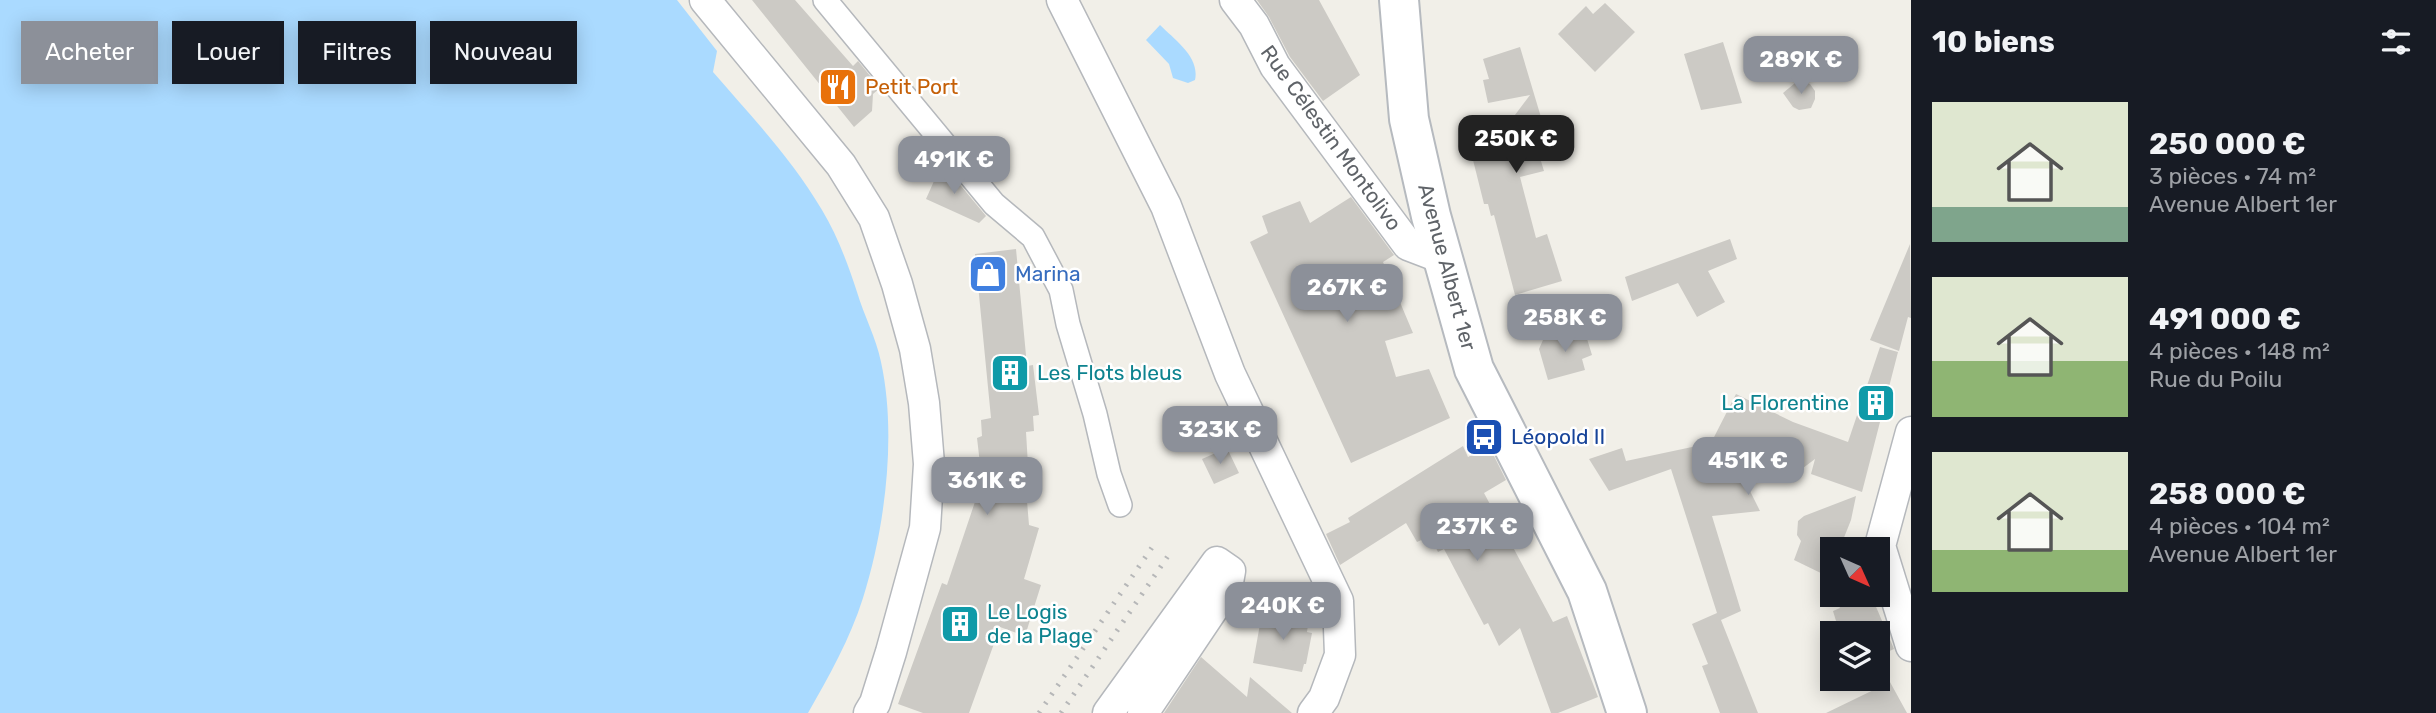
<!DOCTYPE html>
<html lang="fr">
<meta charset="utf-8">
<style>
:root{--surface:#171b24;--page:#20242c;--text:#f1f3f6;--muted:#9ea1a6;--accent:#8c9099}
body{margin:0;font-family:Rubik,sans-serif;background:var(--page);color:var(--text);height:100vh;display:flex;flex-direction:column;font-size:26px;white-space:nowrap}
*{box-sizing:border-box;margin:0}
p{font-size:23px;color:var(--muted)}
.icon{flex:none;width:38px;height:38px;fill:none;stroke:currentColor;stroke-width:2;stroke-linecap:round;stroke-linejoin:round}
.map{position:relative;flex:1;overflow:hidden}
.side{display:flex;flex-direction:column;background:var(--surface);width:525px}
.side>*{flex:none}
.top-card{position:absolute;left:21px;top:21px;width:665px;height:63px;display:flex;gap:14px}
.needle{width:46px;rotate:135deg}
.tools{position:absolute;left:1820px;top:537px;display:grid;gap:14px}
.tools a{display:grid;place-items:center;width:70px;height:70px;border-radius:0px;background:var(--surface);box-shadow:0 4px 18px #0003;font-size:35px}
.price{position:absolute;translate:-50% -60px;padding:0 16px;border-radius:14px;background:var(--accent);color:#fff;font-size:23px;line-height:46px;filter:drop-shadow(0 2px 4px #0008)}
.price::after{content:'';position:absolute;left:50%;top:42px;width:21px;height:16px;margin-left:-10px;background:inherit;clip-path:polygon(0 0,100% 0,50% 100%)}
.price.on{background:#222;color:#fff}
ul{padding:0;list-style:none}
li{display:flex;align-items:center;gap:21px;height:175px;padding:0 21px}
li span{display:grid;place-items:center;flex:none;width:196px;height:140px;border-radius:0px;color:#555}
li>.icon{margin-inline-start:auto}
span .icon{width:84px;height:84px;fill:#fffc;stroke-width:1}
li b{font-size:30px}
h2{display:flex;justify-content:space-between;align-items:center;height:84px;padding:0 21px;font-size:30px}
.tag{padding:0 24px;border-radius:0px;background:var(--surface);box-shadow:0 4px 18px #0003;font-size:24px;line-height:63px}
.tag.on{background:var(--accent);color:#fff}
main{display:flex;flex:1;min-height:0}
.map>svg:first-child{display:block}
.water{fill:#aadaff}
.building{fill:#cccac5}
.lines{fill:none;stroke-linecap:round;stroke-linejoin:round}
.pedestrian-casing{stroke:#b5b8bc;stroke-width:26}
.minor-casing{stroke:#b5b8bc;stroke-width:33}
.secondary-casing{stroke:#b6babf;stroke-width:42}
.pedestrian{stroke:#fff;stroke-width:23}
.minor{stroke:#fff;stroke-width:30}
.secondary{stroke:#fff;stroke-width:38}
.rail{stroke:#b6b7b8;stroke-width:5;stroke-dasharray:2 9;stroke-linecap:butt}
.labels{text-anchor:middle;stroke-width:5;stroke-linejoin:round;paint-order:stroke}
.food-label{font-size:21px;fill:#c56008;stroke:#fff;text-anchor:start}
.street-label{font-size:21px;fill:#5f6368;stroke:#fff}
.shop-label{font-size:21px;fill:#366cbe;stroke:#fff;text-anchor:start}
.culture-label{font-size:21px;fill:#0d838f;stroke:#fff;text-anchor:start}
.transit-label{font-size:21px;fill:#164399;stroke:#fff;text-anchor:start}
</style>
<main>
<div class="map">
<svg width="1911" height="713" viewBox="0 0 1911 713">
<rect width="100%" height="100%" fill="#f1efe8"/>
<path class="water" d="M0,0H677L717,51L713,72C751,116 792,159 822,210C837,235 848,264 857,292C864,316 876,337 881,362C897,435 885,528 863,598C850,639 829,676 808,713H0Z
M1160,25C1175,40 1200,57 1195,80L1188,83L1173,78L1169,64L1146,40Z"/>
<path class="building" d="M752,0H795L853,66L858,61L880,88L873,94L872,111L854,127Z
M1257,0H1319L1360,75L1323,101L1290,57L1269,17Z
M1605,3L1635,32L1595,72L1558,34L1586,6L1593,14Z
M1723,42L1742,103L1701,110L1684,54Z
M1520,47L1549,144L1537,148L1544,171L1520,177L1536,238L1547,234L1562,281L1515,295L1494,215L1491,216L1488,204H1484L1472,156L1488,151L1530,95L1488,103L1483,80L1489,79L1483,59Z
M1802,81L1810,84L1815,91V99L1811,108L1799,110L1793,107L1783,93L1795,83Z
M942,163L986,216L979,223L926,199Z
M1351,197L1394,255L1383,262L1413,333L1385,341L1396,377L1429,369L1450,418L1351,463L1250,242L1268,233L1262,216L1300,201L1310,223Z
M1730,239L1737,259L1708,271L1725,302L1697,317L1678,283L1632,301L1625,277Z
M1910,244L1911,318L1908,317L1899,351L1870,340Z
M1016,249L1027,366L1033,365L1039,415L1033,416L1034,431L1026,432L1028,465H1024L1029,525L1039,528L1024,579L1041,585L1025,636L1000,627L969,713H923L898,704L942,583L947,585L982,481L977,438L982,436L981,420L991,418L975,254Z
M1584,329L1592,355L1582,359L1585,370L1548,380L1539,349L1543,340Z
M1880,347L1898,352L1862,492L1811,474L1815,459L1803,468L1797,461H1765L1749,489L1760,511L1712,516L1741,611L1721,620L1758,713H1720L1702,666L1708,664L1692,624L1717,613L1671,469L1609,491L1589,459L1622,448L1626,461L1711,443L1736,394L1793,422L1848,442Z
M1463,446L1468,457L1489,446L1506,480L1484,493L1553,622L1567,616L1598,697L1558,713H1551L1520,628L1499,646L1488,623L1484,625L1444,549L1438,552L1430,536L1417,542L1406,523L1340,565L1326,534L1350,522L1348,518Z
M1227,448L1239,473L1214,484L1202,459Z
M1856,496L1851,520L1839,550H1832V568L1829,577L1794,560L1801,541L1797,535L1798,521L1804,516Z
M1833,595H1871L1894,649L1878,656V634H1840L1833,611L1840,608Z
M1268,611L1304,616V624L1308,625L1307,632L1312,633L1306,664H1304L1302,672L1253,663L1262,613L1268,614Z
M1201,657L1247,697L1250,677L1292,713H1164Z
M1890,682L1907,713H1826Z"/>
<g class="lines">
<g class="pedestrian-casing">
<path id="pedestrian" d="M825,0L994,204L1033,237L1061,290L1068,324L1095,414L1109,474L1120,505"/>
</g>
<g class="minor-casing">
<path id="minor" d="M705,0L841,165L874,218L897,284L915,349L924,403L929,464L925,528L891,652L875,703L869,713
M1062,0L1166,206L1230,374L1338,601L1340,655L1324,698L1313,713
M1235,0L1254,25L1275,66L1408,245L1442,258
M1911,432L1880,546L1911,646
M1108,713L1217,562L1230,571L1227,588L1143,713"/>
</g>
<g class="secondary-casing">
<path id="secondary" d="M1399,0L1409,119L1431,216L1474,369L1587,591L1627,713"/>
</g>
<use href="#pedestrian" class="pedestrian"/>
<use href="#minor" class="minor"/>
<use href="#secondary" class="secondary"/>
<path class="rail" d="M1039,713L1155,543
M1061,713L1170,553"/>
</g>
<defs>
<g id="restaurant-square" transform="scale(2.0125)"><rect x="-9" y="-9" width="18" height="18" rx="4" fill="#e8710a" stroke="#fff"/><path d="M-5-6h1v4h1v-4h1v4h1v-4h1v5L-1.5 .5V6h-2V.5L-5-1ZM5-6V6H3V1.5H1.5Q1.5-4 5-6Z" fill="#fff"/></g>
<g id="shop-square" transform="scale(2.0125)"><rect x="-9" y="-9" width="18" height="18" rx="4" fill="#3f7fe0" stroke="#fff"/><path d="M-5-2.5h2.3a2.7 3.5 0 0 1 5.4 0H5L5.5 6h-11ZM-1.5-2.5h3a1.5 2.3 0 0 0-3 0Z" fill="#fff"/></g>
<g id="building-square" transform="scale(2.0125)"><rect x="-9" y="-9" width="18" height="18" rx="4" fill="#0f9aa8" stroke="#fff"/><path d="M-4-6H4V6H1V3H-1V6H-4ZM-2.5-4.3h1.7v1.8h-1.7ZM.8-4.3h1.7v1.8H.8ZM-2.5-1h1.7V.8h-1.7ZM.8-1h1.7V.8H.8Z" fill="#fff"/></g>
<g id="bus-square" transform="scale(2.0125)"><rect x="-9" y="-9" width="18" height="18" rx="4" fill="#1a4fb4" stroke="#fff"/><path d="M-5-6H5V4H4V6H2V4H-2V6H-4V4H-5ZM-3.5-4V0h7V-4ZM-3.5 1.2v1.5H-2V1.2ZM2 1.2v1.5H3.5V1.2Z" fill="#fff"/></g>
</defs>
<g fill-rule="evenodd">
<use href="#restaurant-square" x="838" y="87"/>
<use href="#shop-square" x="988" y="274"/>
<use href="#building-square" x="1010" y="373"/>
<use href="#building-square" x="1876" y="403"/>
<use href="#bus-square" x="1484" y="437"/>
<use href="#building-square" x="960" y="624"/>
</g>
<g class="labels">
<g class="food-label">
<text x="865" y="94">Petit Port</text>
</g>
<g class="street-label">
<text transform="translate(1331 138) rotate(54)" y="7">Rue Célestin Montolivo</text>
<text transform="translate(1447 267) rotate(75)" y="7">Avenue Albert 1er</text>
</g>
<g class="shop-label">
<text x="1015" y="281">Marina</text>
</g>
<g class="culture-label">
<text x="1037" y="380">Les Flots bleus</text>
<text x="1849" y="410" text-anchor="end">La Florentine</text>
<text x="987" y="619">Le Logis<tspan x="987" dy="24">de la Plage</tspan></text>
</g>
<g class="transit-label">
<text x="1511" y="444">Léopold II</text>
</g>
</g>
</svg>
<div class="tools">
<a><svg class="needle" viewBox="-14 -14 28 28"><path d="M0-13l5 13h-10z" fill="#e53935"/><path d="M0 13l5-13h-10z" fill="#9ea1a6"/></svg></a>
<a><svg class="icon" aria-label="layers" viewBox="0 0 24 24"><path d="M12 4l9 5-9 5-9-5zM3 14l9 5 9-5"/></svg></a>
</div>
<b class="price" style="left:1801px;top:96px">289K €</b>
<b class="price on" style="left:1516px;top:175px">250K €</b>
<b class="price" style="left:954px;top:196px">491K €</b>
<b class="price" style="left:1347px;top:324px">267K €</b>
<b class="price" style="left:1565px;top:354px">258K €</b>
<b class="price" style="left:1220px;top:466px">323K €</b>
<b class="price" style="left:1748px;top:497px">451K €</b>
<b class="price" style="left:987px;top:517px">361K €</b>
<b class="price" style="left:1477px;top:563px">237K €</b>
<b class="price" style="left:1283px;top:642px">240K €</b>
<div class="top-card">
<a class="tag on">Acheter</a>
<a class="tag">Louer</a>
<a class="tag">Filtres</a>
<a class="tag">Nouveau</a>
</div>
</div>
<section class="side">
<h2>10 biens<svg class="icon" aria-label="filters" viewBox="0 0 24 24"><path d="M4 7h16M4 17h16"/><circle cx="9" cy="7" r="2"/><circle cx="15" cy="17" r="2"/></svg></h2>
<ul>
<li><span style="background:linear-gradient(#dfe7d0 75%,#7fa58c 0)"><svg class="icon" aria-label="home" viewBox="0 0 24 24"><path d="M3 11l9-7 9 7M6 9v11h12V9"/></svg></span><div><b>250 000 €</b><p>3 pièces · 74 m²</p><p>Avenue Albert 1er</p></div></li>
<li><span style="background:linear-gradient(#dfe7d0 60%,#8fb573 0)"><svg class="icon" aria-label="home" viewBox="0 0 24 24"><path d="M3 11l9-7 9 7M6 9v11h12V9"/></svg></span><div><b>491 000 €</b><p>4 pièces · 148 m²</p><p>Rue du Poilu</p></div></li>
<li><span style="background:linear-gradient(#dfe7d0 70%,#8fb573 0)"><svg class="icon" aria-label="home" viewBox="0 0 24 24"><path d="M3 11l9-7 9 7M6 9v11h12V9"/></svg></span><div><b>258 000 €</b><p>4 pièces · 104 m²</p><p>Avenue Albert 1er</p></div></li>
</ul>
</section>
</main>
